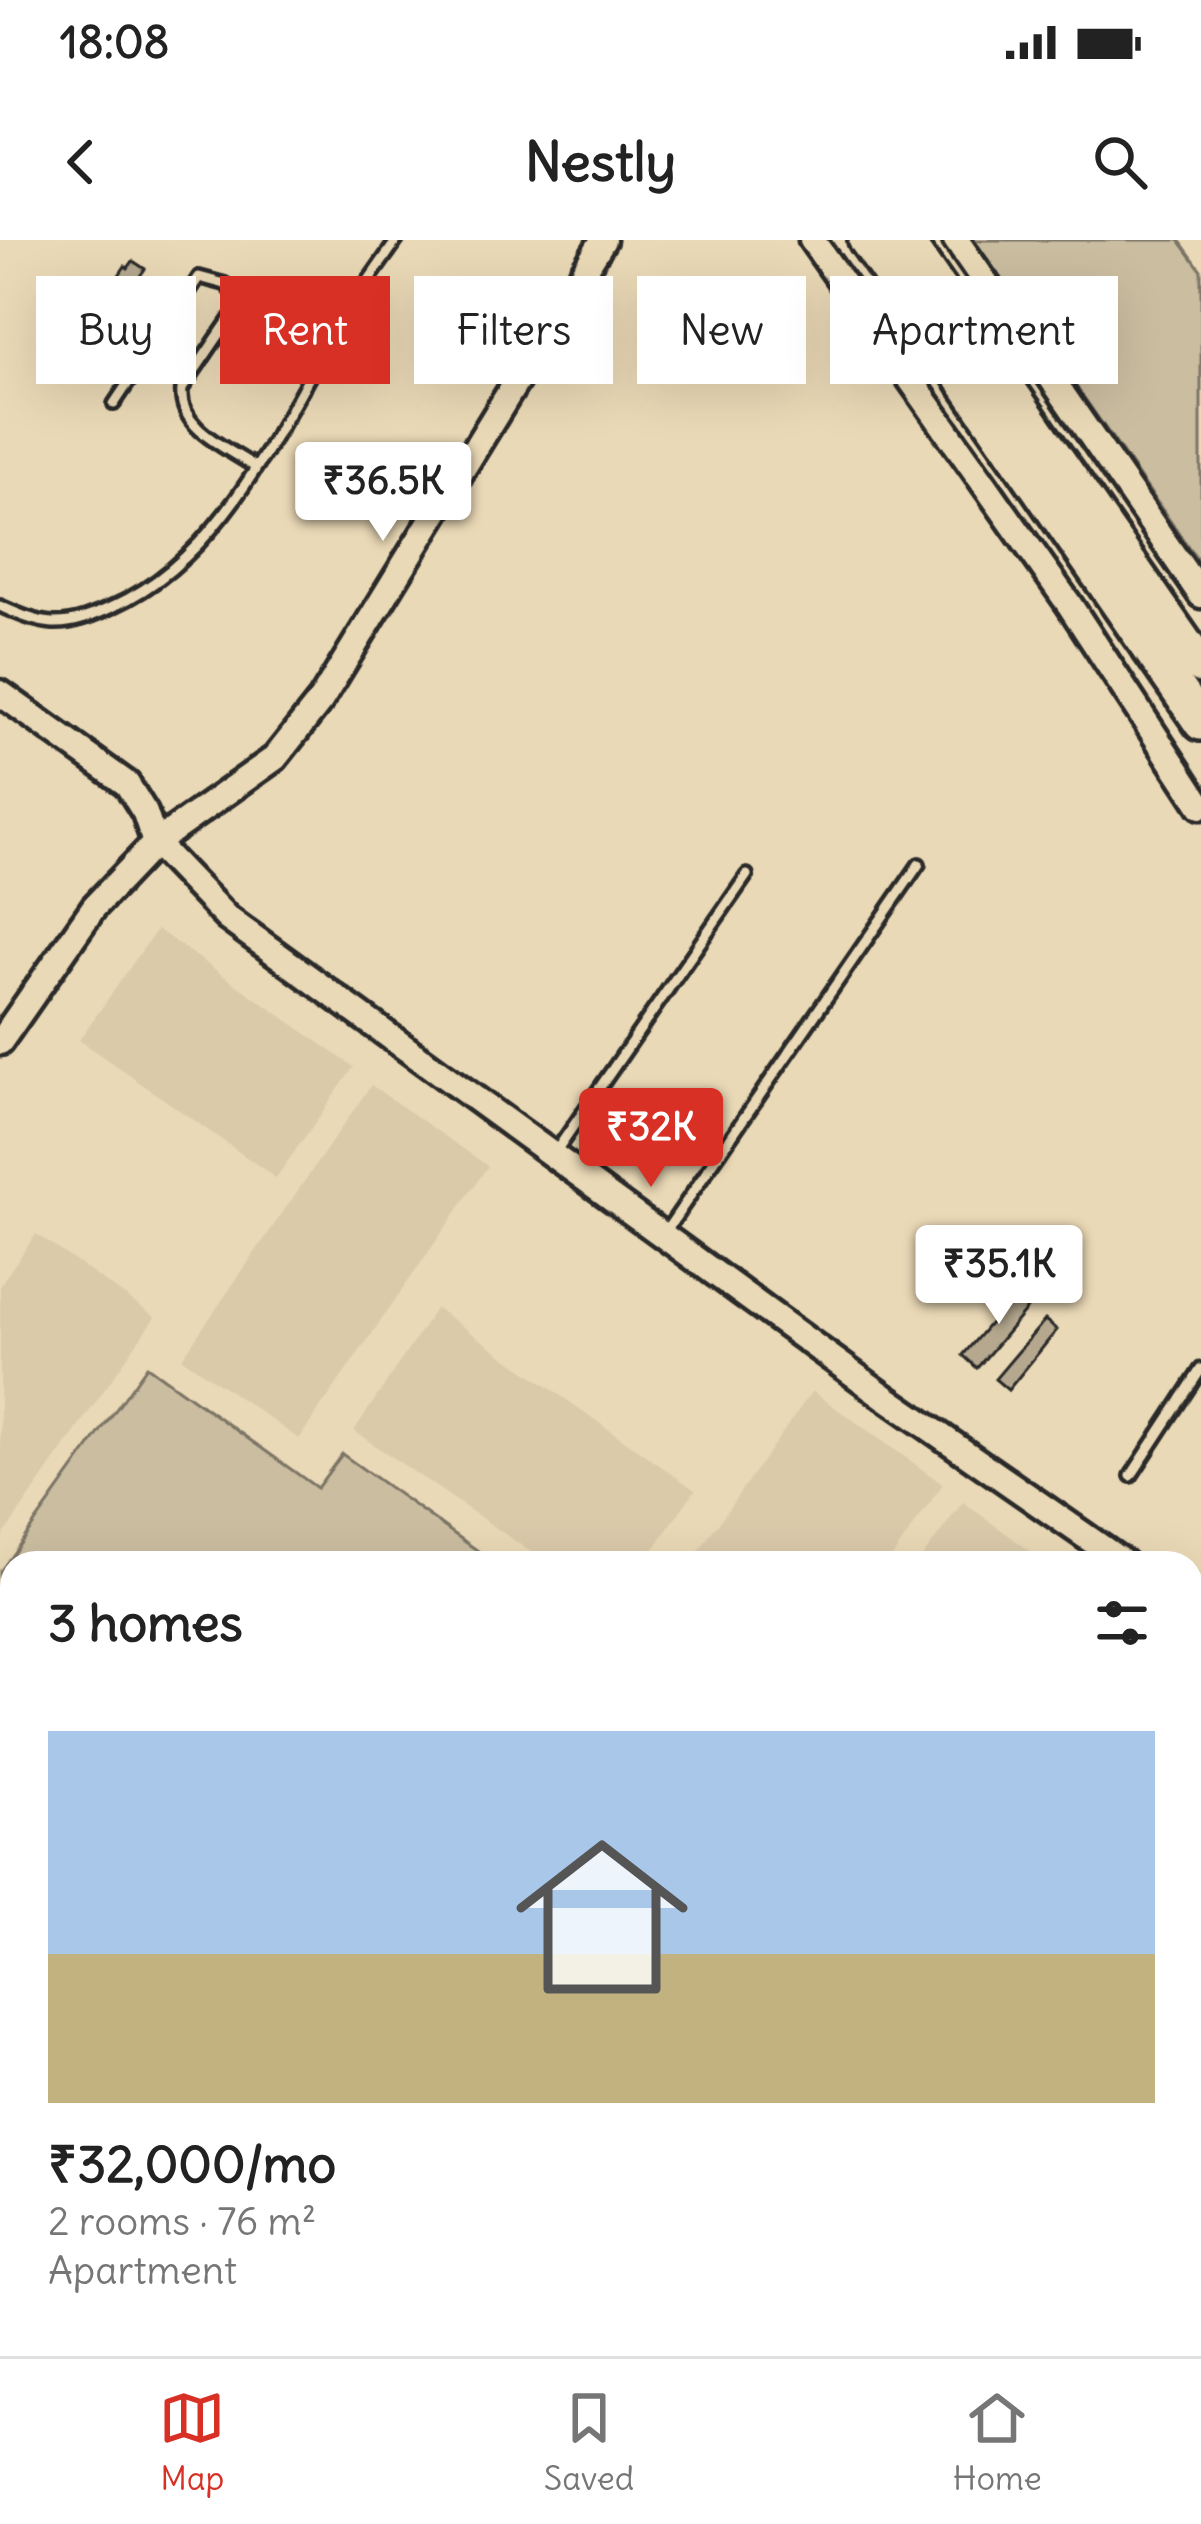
<!DOCTYPE html>
<meta charset="utf-8">
<style>
:root{--surface:#fff;--page:#f2f2f2;--text:#222;--muted:#767676;--line:#e0e0e0;--accent:#d93025}
body{margin:0;font-family:Delius,sans-serif;background:var(--page);color:var(--text);height:100vh;display:flex;flex-direction:column;font-size:45px;white-space:nowrap}
*{box-sizing:border-box;margin:0}
p{font-size:39px;color:var(--muted)}
.icon{flex:none;width:66px;height:66px;fill:none;stroke:currentColor;stroke-width:2;stroke-linecap:round;stroke-linejoin:round}
.map{position:relative;flex:1;overflow:hidden}
.side{position:absolute;left:0px;top:1311px;width:1203px;height:807px;display:flex;flex-direction:column;background:var(--surface);border-radius:36px 36px 0 0;box-shadow:0 12px 48px #0002}
.side>*{flex:none}
.banner{position:absolute;left:36px;top:36px;width:1131px;height:108px;display:flex;gap:24px}
.price{position:absolute;translate:-50% -102px;padding:0 27px;border-radius:12px;background:#fff;color:#222;font-size:39px;line-height:78px;filter:drop-shadow(0 3px 6px #0008)}
.price::after{content:'';position:absolute;left:50%;top:72px;width:36px;height:27px;margin-left:-18px;background:inherit;clip-path:polygon(0 0,100% 0,50% 100%)}
.price.selected{background:var(--accent);color:#fff}
ul{padding:0;list-style:none}
li{display:grid;align-content:center;gap:24px;height:636px;padding:0 48px}
li span{display:grid;place-items:center;height:372px;border-radius:0px;color:#555}
li>.icon{margin-inline-start:auto}
span .icon{width:216px;height:216px;fill:#fffc;stroke-width:1}
li b{font-size:51px}
h2{display:flex;justify-content:space-between;align-items:center;height:144px;padding:0 48px;font-size:51px}
.tag{padding:0 42px;border-radius:0px;background:var(--surface);box-shadow:0 12px 48px #0002;font-size:42px;line-height:108px}
.tag.selected{background:var(--accent);color:#fff}
.status{display:flex;justify-content:space-between;align-items:center;height:84px;padding:0 60px;background:var(--surface);direction:ltr}
.status svg{height:33px;fill:currentColor}
header{display:flex;justify-content:space-between;align-items:center;height:156px;padding:0 48px;background:var(--surface);font-size:54px;font-weight:700}
.tab-bar{display:flex;justify-content:space-around;align-items:center;height:168px;border-top:3px solid var(--line);background:var(--surface);font-size:33px;color:var(--muted)}
.tab-bar a{display:grid;justify-items:center;gap:6px}
.tab-bar .selected{color:var(--accent)}
.map>svg:first-child{display:block}
.built{fill:#dacaaa}
.green{fill:#cbbda0;stroke:#7b7466;stroke-width:3}
.building{fill:#b5a88f;stroke:#2b2b2b;stroke-width:3}
.lines{fill:none;stroke-linecap:round;stroke-linejoin:round}
.lane-casing{stroke:#2b2b2b;stroke-width:18}
.secondary-casing{stroke:#2b2b2b;stroke-width:33}
.highway-casing{stroke:#2b2b2b;stroke-width:42}
.lane{stroke:#ead9b6;stroke-width:9}
.secondary{stroke:#ead9b6;stroke-width:24}
.highway{stroke:#ead9b6;stroke-width:33}
</style>
<div class="status"><b>18:08</b><svg viewBox="0 0 49 12"><path d="M0 12V9h3v3zM5 12V6h3v6zM10 12V3h3v9zM15 12V0h3v12zM26 1h20v11H26zM47 4h2v5h-2z"/></svg></div>
<header><svg class="icon" aria-label="back" viewBox="0 0 24 24"><path d="M15 5l-7 7 7 7"/></svg>Nestly<svg class="icon" aria-label="search" viewBox="0 0 24 24"><circle cx="10" cy="10" r="6"/><path d="M15 15l6 6"/></svg></header>
<div class="map">
<svg width="1201" height="2116" viewBox="0 0 1201 2116">
<rect width="100%" height="100%" fill="#ead9b6"/>
<filter id="ink" filterUnits="userSpaceOnUse"><feTurbulence type="fractalNoise" baseFrequency=".00833" numOctaves="2"/><feDisplacementMap in="SourceGraphic" scale="24" xChannelSelector="R" yChannelSelector="G"/><feConvolveMatrix kernelMatrix="1 2 1 2 8 2 1 2 1" color-interpolation-filters="sRGB"/></filter>
<g filter="url(#ink)">
<path class="built" d="M157,689L354,827L276,938L79,800Z
M371,845L488,926L299,1199L182,1118Z
M36,994L155,1077L0,1300V1045Z
M436,1068L695,1250L644,1323H547L354,1191Z
M812,1151L943,1244L888,1323H690Z
M963,1262L1047,1323H918Z
M0,1422L12,1431V1626L0,1643Z
M1201,1593V2116H826L834,2106H1191V1607Z
M367,2106H587L602,2116H362Z"/>
<path class="green" d="M974,0H1179L1201,30V325Z
M147,1126L317,1248L342,1214L495,1323H12V1387L0,1378V1332Z"/>
<path class="building" d="M133,21L145,29L140,36L148,41L133,63L143,70L103,130L56,99L82,61L96,70L125,26L128,28Z
M1021,1046L1036,1058L977,1128L963,1115Z
M1045,1080L1057,1090L1008,1150L995,1139Z
M1191,1772L1201,1779V1875L1191,1868Z
M1201,1993V2057H1199L1191,2054V2007Z
M1191,2099L1201,2102V2116H1110L1117,2106H1191Z"/>
<g class="lines">
<g class="lane-casing">
<path id="lane" d="M114,164L199,37L225,44L242,61L182,149C178,189 226,207 255,227
M0,366C16,373 35,382 53,383C74,384 95,375 114,366C223,317 277,189 335,92C354,60 376,30 397,0
M556,911L747,635
M666,991L919,624
M1131,1236L1201,1129
M1191,1567L1201,1553
M0,1671L12,1654
M0,1942L12,1951
M1191,1947L1201,1934
M0,2086L12,2095
M27,2106L41,2116
M222,2106L235,2116
M654,2116L662,2106
M793,2116L800,2106
M1069,2116L1077,2106"/>
</g>
<g class="secondary-casing">
<path id="secondary" d="M812,0L1069,364L1201,566
M956,0L1201,355
M0,453L127,544L145,573L155,603L227,678L885,1157L1124,1323
M0,802L94,667L155,603L275,518L321,460L603,0
M1191,1373L1201,1381
M1191,1432L1201,1418
M1191,1502L1201,1488
M0,1990L12,1999
M0,2043L12,2051
M88,2106L102,2116
M160,2106L174,2116
M700,2116L707,2106
M752,2116L759,2106"/>
</g>
<g class="highway-casing">
<path id="highway" d="M866,0L1201,483
M905,0L1201,426"/>
</g>
<use href="#lane" class="lane"/>
<use href="#secondary" class="secondary"/>
<use href="#highway" class="highway"/>
</g>
</g>
</svg>
<b class="price" style="left:383px;top:304px">₹36.5K</b>
<b class="price selected" style="left:651px;top:950px">₹32K</b>
<b class="price" style="left:999px;top:1087px">₹35.1K</b>
<div class="banner">
<a class="tag">Buy</a>
<a class="tag selected">Rent</a>
<a class="tag">Filters</a>
<a class="tag">New</a>
<a class="tag">Apartment</a>
</div>
<section class="side">
<h2>3 homes<svg class="icon" aria-label="filters" viewBox="0 0 24 24"><path d="M4 7h16M4 17h16"/><circle cx="9" cy="7" r="2"/><circle cx="15" cy="17" r="2"/></svg></h2>
<ul>
<li><span style="background:linear-gradient(#a9c7e8 60%,#c2b280 0)"><svg class="icon" aria-label="home" viewBox="0 0 24 24"><path d="M3 11l9-7 9 7M6 9v11h12V9"/></svg></span><div><b>₹32,000/mo</b><p>2 rooms · 76 m²</p><p>Apartment</p></div></li>
</ul>
</section>
</div>
<nav class="tab-bar">
<a class="selected"><svg class="icon" aria-label="map" viewBox="0 0 24 24"><path d="M3 6l6-2 6 2 6-2v14l-6 2-6-2-6 2zM9 4v14M15 6v14"/></svg>Map</a>
<a><svg class="icon" aria-label="saved" viewBox="0 0 24 24"><path d="M7 4h10v16l-5-4-5 4z"/></svg>Saved</a>
<a><svg class="icon" aria-label="home" viewBox="0 0 24 24"><path d="M3 11l9-7 9 7M6 9v11h12V9"/></svg>Home</a>
</nav>
